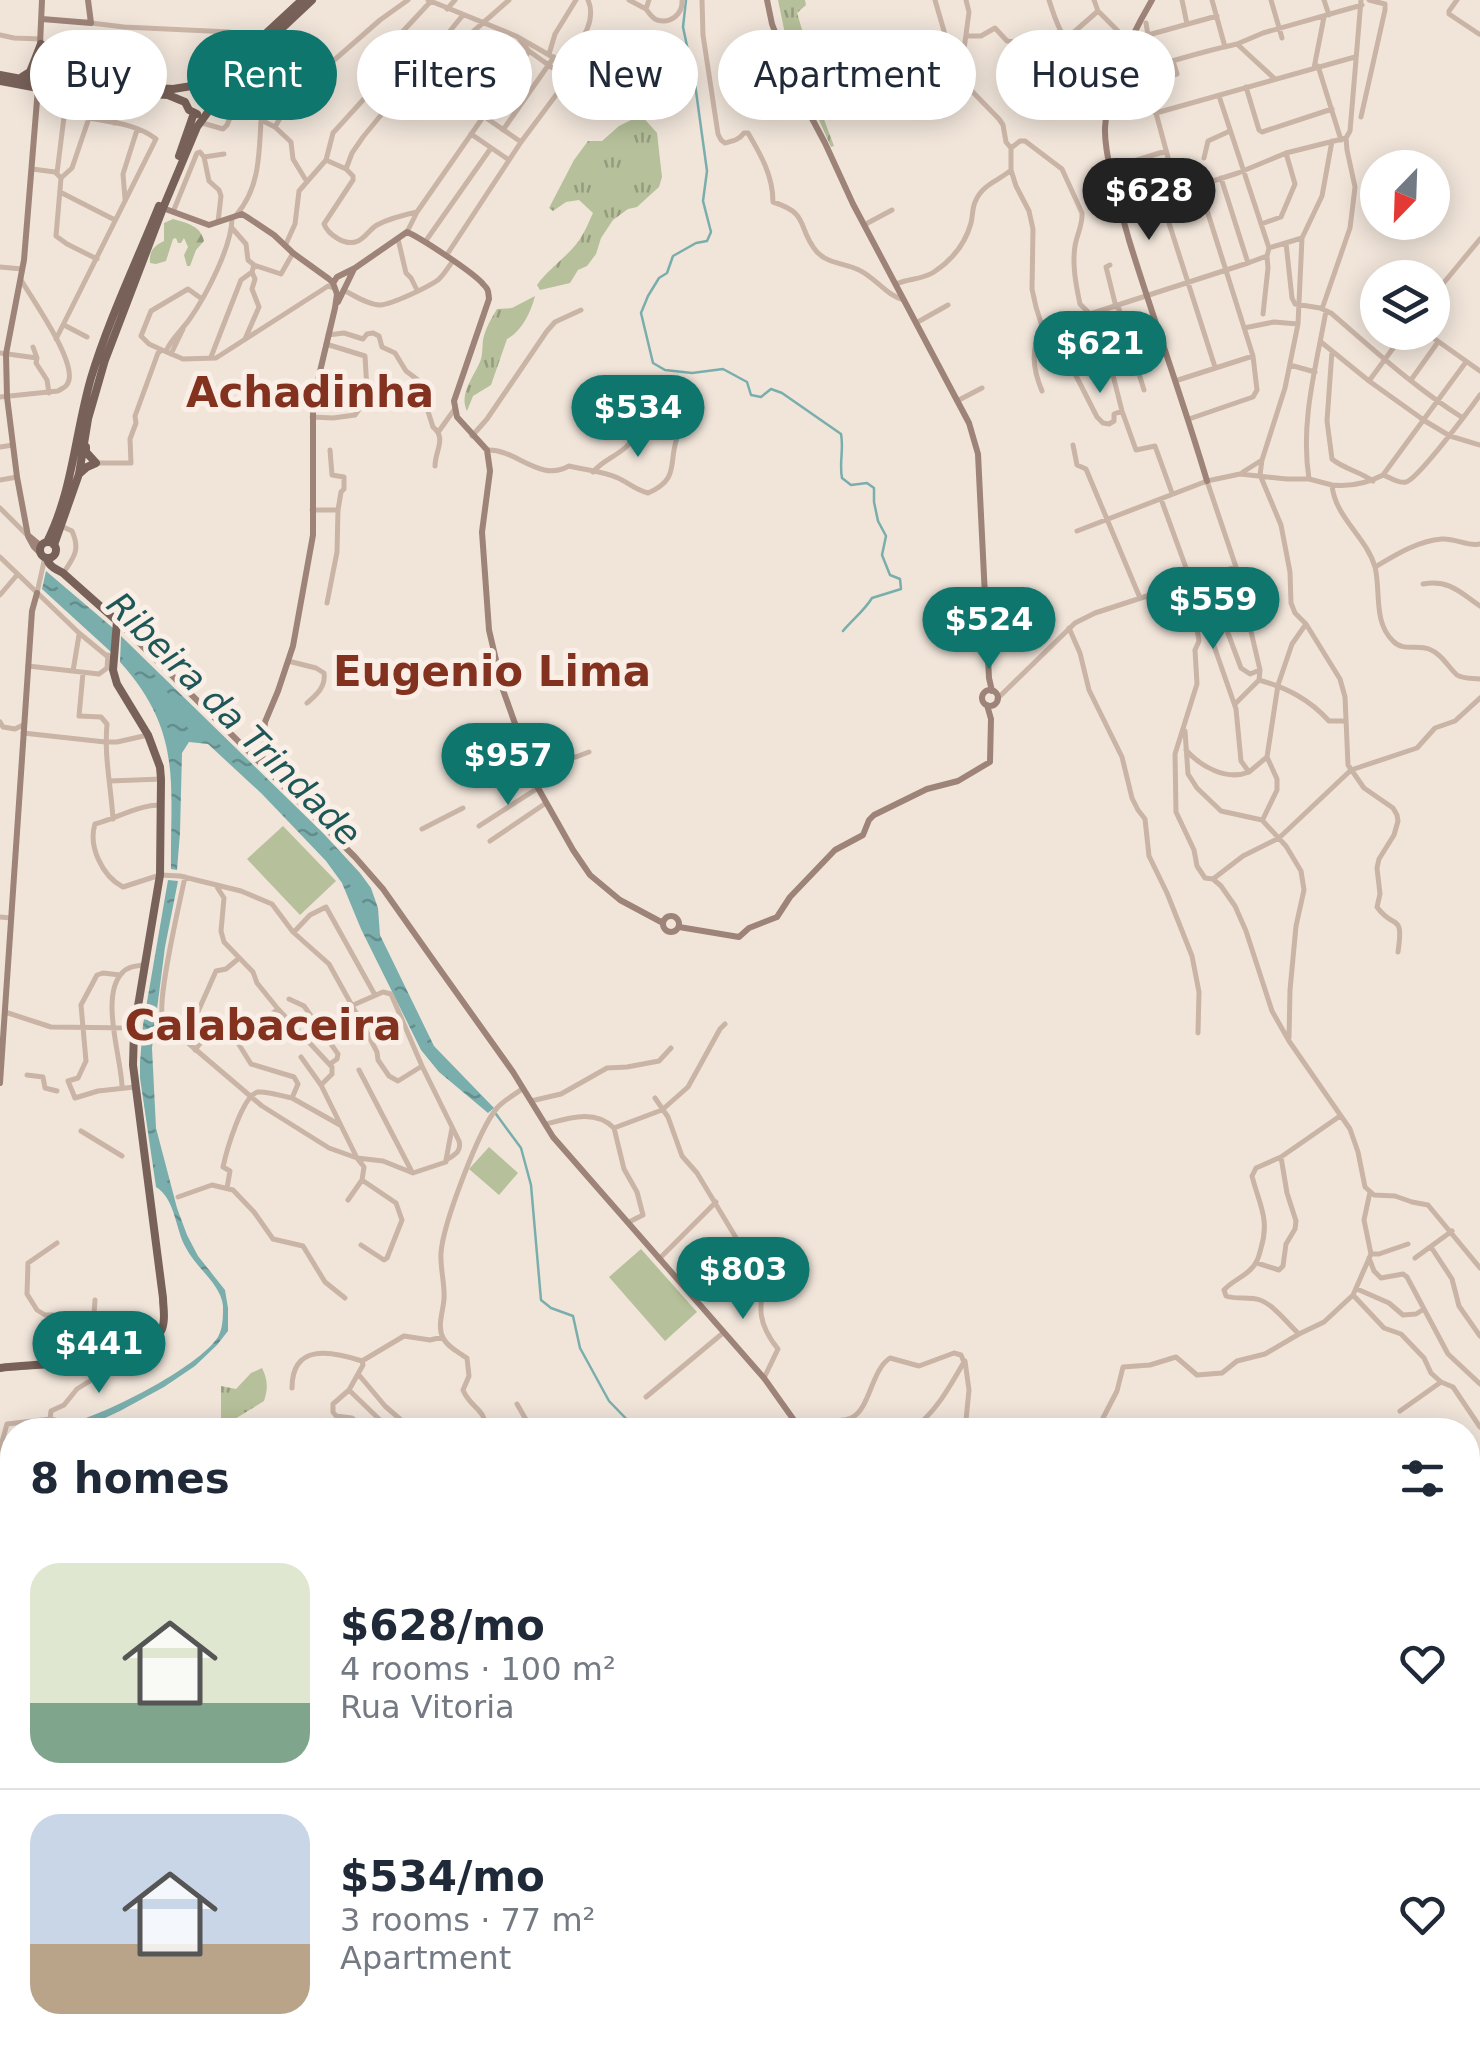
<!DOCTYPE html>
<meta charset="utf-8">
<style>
:root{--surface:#fff;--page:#f6f6f7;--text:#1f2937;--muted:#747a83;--line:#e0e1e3;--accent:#0f766e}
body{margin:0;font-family:"DejaVu Sans",sans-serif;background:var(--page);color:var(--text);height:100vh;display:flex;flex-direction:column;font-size:38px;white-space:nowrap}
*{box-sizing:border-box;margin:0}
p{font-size:32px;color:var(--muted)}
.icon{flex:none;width:55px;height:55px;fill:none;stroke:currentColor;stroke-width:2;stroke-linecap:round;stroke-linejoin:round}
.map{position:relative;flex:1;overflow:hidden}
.side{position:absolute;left:0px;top:1418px;width:1480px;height:642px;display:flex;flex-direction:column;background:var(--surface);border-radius:40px 40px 0 0;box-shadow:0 5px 25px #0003}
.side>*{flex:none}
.banner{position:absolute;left:30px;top:30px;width:1420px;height:90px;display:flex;gap:20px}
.needle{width:65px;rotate:203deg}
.tools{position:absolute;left:1360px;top:150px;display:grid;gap:20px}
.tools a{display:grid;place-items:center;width:90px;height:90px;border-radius:50%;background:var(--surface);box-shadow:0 5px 25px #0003;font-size:50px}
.price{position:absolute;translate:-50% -85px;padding:0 22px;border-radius:35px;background:var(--accent);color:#fff;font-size:32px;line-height:65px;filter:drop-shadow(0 2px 5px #0008)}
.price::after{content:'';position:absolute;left:50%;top:60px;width:30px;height:22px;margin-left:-15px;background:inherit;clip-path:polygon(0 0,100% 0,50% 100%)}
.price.on{background:#222;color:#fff}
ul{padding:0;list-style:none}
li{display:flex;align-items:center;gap:30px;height:250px;padding:0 30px}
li+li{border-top:2px solid var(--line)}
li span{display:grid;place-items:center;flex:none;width:280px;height:200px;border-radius:30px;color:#555}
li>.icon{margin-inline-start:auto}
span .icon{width:120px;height:120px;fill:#fffc;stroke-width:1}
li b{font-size:42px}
h2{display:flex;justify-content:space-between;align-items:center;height:120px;padding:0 30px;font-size:42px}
.tag{padding:0 35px;border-radius:45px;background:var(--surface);box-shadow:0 5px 25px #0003;font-size:35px;line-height:90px}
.tag.on{background:var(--accent);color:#fff}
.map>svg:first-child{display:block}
.grass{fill:url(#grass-tufts)}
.forest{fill:url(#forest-firs)}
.pitch{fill:#b6c09a}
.water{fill:url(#water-ripples)}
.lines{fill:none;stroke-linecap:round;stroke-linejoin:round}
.stream{stroke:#79aead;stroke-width:2.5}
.street{stroke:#c9b4a6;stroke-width:5}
.secondary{stroke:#9d8378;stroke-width:6}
.primary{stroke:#786158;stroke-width:8}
.labels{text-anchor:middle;stroke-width:10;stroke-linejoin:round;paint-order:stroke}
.water-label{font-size:35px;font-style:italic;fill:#1d5757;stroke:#f9efe7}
.district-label{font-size:42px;font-weight:bold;fill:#843220;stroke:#f9efe7}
</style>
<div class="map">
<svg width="1480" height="2059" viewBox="0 0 1480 2059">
<defs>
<pattern id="grass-tufts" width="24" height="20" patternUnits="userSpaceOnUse" patternTransform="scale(2.5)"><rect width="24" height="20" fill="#b6c09a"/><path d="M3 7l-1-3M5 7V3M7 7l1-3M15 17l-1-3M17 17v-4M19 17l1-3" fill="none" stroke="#959c7e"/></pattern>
<pattern id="forest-firs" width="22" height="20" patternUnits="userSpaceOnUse" patternTransform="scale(2.5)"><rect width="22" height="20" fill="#b6c09a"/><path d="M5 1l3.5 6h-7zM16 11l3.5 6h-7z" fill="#959c7e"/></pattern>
<pattern id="water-ripples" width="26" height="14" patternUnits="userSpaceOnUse" patternTransform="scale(2.5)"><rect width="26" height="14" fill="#79aead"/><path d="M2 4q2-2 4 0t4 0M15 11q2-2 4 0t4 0" fill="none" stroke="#648e8d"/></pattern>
</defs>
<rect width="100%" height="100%" fill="#f1e5da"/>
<path class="grass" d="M778,0H805L806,5L797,13L804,36L808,43L810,54L807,66L812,70L817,92L822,100V114L834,146L831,147L812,104L806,102L790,58Z
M641,115L657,133L662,177L659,187L637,207L628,209L613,220L601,238L596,254L587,266L578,270L570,283L540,290L537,285C547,271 560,262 572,249C582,239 587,226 593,213L579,200L566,202L553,211L549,208L574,160L588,141H602L619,126Z
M535,296C531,312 522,331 507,339L491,385L473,396L467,411C459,395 472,379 479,364C483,357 482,348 483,340C486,327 491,319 497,309L512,308Z
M262,1368C268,1380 268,1389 264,1401L230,1422L221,1418V1386L236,1389L251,1373Z"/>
<path class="forest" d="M173,219C187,223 201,226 204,241L196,250L190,266H187L184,255L188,247L184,238L181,243H178L176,238L173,239L166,261L156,264L150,263C149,252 153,246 164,241V223Z"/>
<path class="pitch" d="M283,826L336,881L300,915L247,859Z
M489,1147L518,1173L499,1195L469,1169Z
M641,1249L697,1312L665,1341L609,1277Z"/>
<path class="water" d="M46,571L113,628L111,652L42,589Z
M121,636L323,833L360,873L371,888L378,908L380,935L434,1046L494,1108L488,1113L439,1072L421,1050L361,929L342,883L326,861L262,794L208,744L189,742L182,753L180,833L177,870L171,869C170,783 183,732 120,662Z
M168,880L178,881L165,947L152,1048L156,1128L177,1208L187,1235L198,1256L225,1290L228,1308V1331L217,1345L195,1366L164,1387L120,1411L79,1430L42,1428V1423C50,1423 56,1426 65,1424C100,1418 199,1367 218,1337C223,1328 223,1317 223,1306C221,1284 196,1268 186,1248C175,1229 176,1200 156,1187L140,1078V1062L143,1025Z"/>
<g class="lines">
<path class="stream" d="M686,0L683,27L695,84L707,171L703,201L711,232L707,241L696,243L673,256L667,273L659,278L648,296L641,313L653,363L665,370L692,373L723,369L747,382L751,395L761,397L771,389L782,393L841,434C844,449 839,463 842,478L851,485L867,483L874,488V502L878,521L886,536L882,555L890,575L900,579L901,589L872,598C864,611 853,619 843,631
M496,1114L521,1148L531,1185L541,1300L551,1308L573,1316L580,1348L609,1401L637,1430
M1170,2059L1174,2048"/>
<path class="street" d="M428,0L516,36L570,67L572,75L568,79
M509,0L443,58L425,84L450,103L466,104L521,142
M629,0L646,9L649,0
M702,0L703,35L718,134L721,140L725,143C733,141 739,140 744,133H748C761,155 773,176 773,202C811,214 796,227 817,252C828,264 845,263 859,270C876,278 887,296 904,300
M935,0L944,31L947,56L962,62
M966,0L969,12L961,72L962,81L999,119L1003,125L1006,142L1011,148V170L1016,186L1029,211L1033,229L1032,289L1036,307L1042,326L1067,358L1097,417L1103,423L1109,424L1114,421V414L1122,411
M1049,0C1055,19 1062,41 1079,53L1092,45L1096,46L1118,71
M1094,0L1098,11
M1182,0L1187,24
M1212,0L1225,47
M1271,0L1282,38
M1324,0L1329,15
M1457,0L1449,11V14L1479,34
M447,9L455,0
M646,9C649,13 653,19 657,20C671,24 683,14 682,0
M91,23L124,27L230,32
M1146,23L1148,35L1217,16
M0,35L14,38L41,39
M966,36H981L995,28L1007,41C1020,41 1027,53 1032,64L1017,71L1027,88L1035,86L1061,70
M1066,39L1098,11L1129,42
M520,40L529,51L568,79
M1237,44L1263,33L1362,5
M549,54L555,34L576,0
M1173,61L1177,74L1159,78L1155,66C1182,58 1209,50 1237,44L1275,79
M566,64C578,45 598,22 588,0
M1112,64L1071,97L1067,104L1074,113L1080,112L1101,94L1112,95
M1318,66L1341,140
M1314,68L1324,17
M280,73L285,69L303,76
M1116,77L1143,105L1156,113
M1246,87L1259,130L1262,132L1332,109
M219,90L234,104
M1219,96L1269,248
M238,99L260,81L280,73L275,87L260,109
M1156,113L1355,57
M1156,113L1177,191
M1361,117L1385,10V4L1369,0
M199,122L223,129L227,125L238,99L256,104L265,122L275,127L291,142L293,159L307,182
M114,123L124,92
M275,127L302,79L308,74L324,69L380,20L408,0
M503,130L554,57
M471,134L509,160
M1332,141L1322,196L1302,238L1298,324L1285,388L1262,460L1260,475L1281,525L1290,572L1291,603L1295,613L1306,624L1340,679L1345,697L1348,765L1364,788L1393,808L1397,815L1398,821L1394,835L1379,859L1377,868L1380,894L1377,907C1394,931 1404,911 1398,952
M1011,148L1020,141H1025L1062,169L1082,213C1083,224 1077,234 1075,246C1072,265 1076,285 1080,304L1090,314L1248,263L1267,256L1269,248L1302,238
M204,157L209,181L219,190L221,196L218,222
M1204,158L1208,141L1230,131
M326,160L346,169L353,176V180L324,224C328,234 345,247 358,241C365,238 370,229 377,225C390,218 403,215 417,212
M1111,168L1166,151
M32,169L55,172L61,178L56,236L67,244L97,259
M346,169L352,153L363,137L463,15
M61,178L72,168L89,118
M1221,178L1248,263
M60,192L115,220
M1160,195L1215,367
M125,199L123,174L137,130
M1121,209L1160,195L1182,191L1238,173L1286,153L1346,138L1350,131L1361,0
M173,212L197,153L200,152L204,157L224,154
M237,214C260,187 259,153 261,121
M1261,224L1281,217L1295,184L1286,153
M864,225L892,210
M232,228L246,244L248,260L254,265
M407,232L417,212L529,51
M398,239L406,273L411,278L417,290
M425,242L491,148
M1286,243L1292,298L1295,304L1320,308L1331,313C1374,350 1415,388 1463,418
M285,246L295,224L299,191L326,160L333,133L392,68L389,51L392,43L432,0
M446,256L521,142L568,79
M1110,265L1106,267L1116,307
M0,267L22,269
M896,284C909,278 922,280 934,272C952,260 965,245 971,223C973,215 972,207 976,200C983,184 1000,180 1011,170
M343,290C354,295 368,305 380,305C393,304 428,287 438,280C444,275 448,267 453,261
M1432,297L1480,239
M1118,306L1144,390
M1322,309L1350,228L1352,212L1355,187L1347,150L1346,138
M1090,314L1099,320L1122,411L1136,450L1155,446L1172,493
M1263,314L1268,268L1267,256
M916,323L948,305
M64,325L87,337
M1244,328L1274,322L1298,324
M1425,332L1480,371
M328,335L344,333L363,339L367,334L373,333L379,336L382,347L395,353L406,371L418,380L433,427C447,438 435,451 435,466
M56,339L156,139C133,120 95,122 67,113L64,117L57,173
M245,339L259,307L252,289L255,279L252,272
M1321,342L1369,381L1425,421L1450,436L1480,445
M33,347L37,358L36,363L47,380L49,393
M162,350L149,344L141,336L151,311L188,289L202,299
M166,351C172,338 181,331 189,320C206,296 232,246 232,218
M1332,351L1327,421L1332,459C1344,469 1359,471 1373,481
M0,353L37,358
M171,354L183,329
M211,357L241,280L252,272L254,265L281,274L293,253
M1290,365L1315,372
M1411,380L1438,342
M318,381L334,387L367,390L365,356L326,344
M1175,381L1253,356
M1369,381L1405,332
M1042,391C1032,367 1031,350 1042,326
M0,397L58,391C64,387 67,387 69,380C74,358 33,300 21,280
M957,401L982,388
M312,417L333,418L355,415L364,402L367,390
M1189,419L1253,397L1257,390L1253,356L1199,185
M439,431L454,410
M472,436L487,419L547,331L555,322L581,310
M1073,445L1077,465L1086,469L1140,598
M0,447L13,445
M330,450L332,475L344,477V489L341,492L338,510
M488,450C516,449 540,483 569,466C584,470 603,471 618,478C629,483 635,490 648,493C680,479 668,464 677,438L663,429L648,423C638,430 634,439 626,447C615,457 602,461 593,472
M96,463H131L130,439L136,423L135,416L158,353L162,350L183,359L216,358L322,290L328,286L335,288
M1243,472L1262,460
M1383,475C1390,477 1399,484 1406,482C1418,479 1470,409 1480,395
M1309,479C1300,422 1316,367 1326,311
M0,480L17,477
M1207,481L1236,567L1260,670L1259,680L1235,704
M1332,485C1351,487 1366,484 1383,475L1466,362
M1161,499L1205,620L1197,629L1199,641L1195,650L1197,684L1175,754L1176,812L1194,850L1197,866L1205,878L1213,879
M0,508L26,534
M312,510H338L337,552L327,603
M61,526L72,531C80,549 75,556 64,572
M1077,531L1207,481L1240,474L1287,479H1309L1332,485C1335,518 1366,536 1375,567C1381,591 1373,622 1393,641C1403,652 1417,644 1429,649C1442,654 1448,667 1457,675C1463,679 1473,678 1480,679
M0,557L79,633L113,661
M1375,567C1395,555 1417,541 1442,539C1455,538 1469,547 1480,544
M1214,575L1222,604L1220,612L1241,668L1250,674L1260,670
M1423,584C1449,579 1461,593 1480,606
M37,593L45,557
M0,595L17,575
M1205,620L1236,709L1241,761L1249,772L1267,757
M1069,628L1080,653L1089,690L1122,757L1132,798L1138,810L1145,819L1149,856L1167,893L1192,956L1199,992L1198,1033
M288,661L316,668L324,673C326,687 316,695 307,703
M28,666L99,674L107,668L108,655
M73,671L79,635
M83,673L79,716L101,717L107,724C104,757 111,786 113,819
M1259,680C1287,688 1309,699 1329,721H1345
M1480,698L1455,721L1435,728L1417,748L1351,770L1279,838L1243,856L1213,879L1221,886L1235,906L1246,931L1272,1011L1289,1041L1350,1129L1358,1152L1365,1187L1374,1195L1395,1196L1412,1202L1428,1205L1480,1268
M997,699L1075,623L1095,613L1236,567
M0,722L3,727L15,729L23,725
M1185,731L1188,774L1197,788L1221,811L1262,820L1286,846L1301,871L1304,890L1296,926L1290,990L1289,1038
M23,733L105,742H117L148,735
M1186,750C1201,767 1227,781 1249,772
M533,773L589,752
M110,781L161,779
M161,805C137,805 118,818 95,824C88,846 102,876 123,887L160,875L180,876L241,891L272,904L293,932L329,964L365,1029L377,1052L378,1060L389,1076L398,1081L422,1066
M1263,819L1277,790V779L1267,757L1278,685L1292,644L1306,624
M479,826L538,788
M422,829L463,808
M490,841L546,803
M185,877C180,901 156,1002 163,1019C164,1022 166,1024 168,1026L262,1106L329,1148L357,1158L383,1161L413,1173L446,1162V1160C454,1155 462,1152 459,1141L422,1066L391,994L383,992L351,1006
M217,887L224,898L221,931L224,942L253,972L257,983L278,1009L332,1067V1074L321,1085L357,1158L364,1167L362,1180L348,1200
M0,917L11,918
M294,932L310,915L326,907L375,995
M120,975L103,973L97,975L81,1005L86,1061L78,1078L68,1081L75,1098L98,1091L135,1087
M289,999L304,1006L338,1054L337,1059L330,1064
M5,1012L51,1027L134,1028
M185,1041L216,971L226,969L238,959
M238,1042L278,1009
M195,1050L208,1033L222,1027L238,1043L251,1064L294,1077L298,1084L292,1098L340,1125
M301,1057L321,1085
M359,1070L411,1170
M27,1075L43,1077L45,1088L57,1091
M122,1086C121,1057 100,996 122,973C128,966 137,966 145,965
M655,1098L668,1117L682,1156L697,1173L741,1246L763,1268L781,1293
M531,1101L561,1094L607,1068L627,1067L659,1061L671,1048
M1340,1116L1281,1157L1256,1168L1252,1176C1259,1204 1270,1219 1261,1248C1259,1256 1257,1264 1250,1270C1242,1278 1232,1281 1224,1290L1226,1296C1237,1300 1249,1296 1260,1300C1274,1305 1288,1324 1299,1334L1324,1322L1353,1295L1371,1254
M546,1124C569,1118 595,1109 614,1128L662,1110L688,1087L720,1029L725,1024
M614,1128L624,1169L637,1192L643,1215L629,1222
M81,1131L122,1156
M446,1160L452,1128
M227,1188L230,1171L223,1167C226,1153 242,1095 258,1092C267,1091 282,1096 292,1098
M1370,1192L1364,1220L1371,1254H1379L1408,1244
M178,1197L212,1185L233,1190L254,1212L273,1239L303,1246L325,1282L345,1298
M57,1243L28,1263L27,1294L37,1310L45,1315H53L66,1323L93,1328L99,1358
M361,1245L384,1260L387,1258L402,1220L396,1203L362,1180
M1431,1247L1452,1279L1459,1306L1480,1336
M1369,1258L1374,1271L1381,1278L1403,1274L1407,1277L1448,1354L1480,1384
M1415,1258L1452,1231
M659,1259L716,1202
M1257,1263L1279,1270L1283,1266L1286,1244L1295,1229L1296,1221L1287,1193L1281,1157
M1357,1289L1389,1303L1403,1315L1416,1314L1424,1309
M1353,1295L1384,1328L1401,1334L1424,1358L1431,1373L1441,1382L1453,1387L1480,1427
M93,1328L95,1300
M362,1361L404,1336L430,1340L443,1337
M359,1375L385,1406L401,1420L418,1430
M764,1378L778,1349C755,1320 760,1306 765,1272
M292,1388C292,1343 331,1351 362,1361L363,1365L349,1390L333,1404V1412L336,1416L352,1418L368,1430
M349,1390L380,1420L387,1424
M646,1397L723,1333
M517,1404L532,1430
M1400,1411L1441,1382
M50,1419L51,1411L64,1405L77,1389L93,1379L94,1359
M485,1430C488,1410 470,1408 463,1390L469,1376L467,1358C459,1353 448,1347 443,1338C437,1326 443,1312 444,1299C445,1284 440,1268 441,1253C443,1224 479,1129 497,1108C504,1100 514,1095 522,1089
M802,1430L804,1423C818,1418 836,1424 851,1418C870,1410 871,1370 890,1358L919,1366L954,1353L961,1355L964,1362C949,1388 936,1412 912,1430
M965,1430L969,1390L965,1361
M1100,1430L1103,1418L1117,1391L1123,1367L1150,1365L1176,1357L1197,1375L1222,1373L1237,1361L1265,1354L1299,1334
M0,1449L7,1424L50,1419L55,1420L65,1430
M0,1515L6,1509L9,1497
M1468,1552L1480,1550
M12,1779V1783
M0,1989L12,2028
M19,2048L23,2059
M1030,2048L1035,2059
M1143,2048L1150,2059
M1107,2059L1110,2048"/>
<path class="secondary" d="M767,0L772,24L799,94L825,143L853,204L969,423L978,454L989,678L992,691
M1152,0C1131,36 1107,86 1105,128C1104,157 1121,211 1129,240C1154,321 1183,400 1207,481
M42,19L91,23L88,0
M160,207L209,225L242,214L247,217L274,235L293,253L329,279L333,283L337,294L335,308L313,401V535L293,646L278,691L265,722L262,763
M333,283L337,277L355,268L407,232C421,238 474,273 483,284C489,290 488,291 489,299L454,401L457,417L487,450L490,471L482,532L489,630L503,690L538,788L573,850L590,875L620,900L663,923
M338,302L354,269
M29,536L41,546
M40,553L34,547L28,536L17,477L7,397L6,354L24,260L38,88L42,0
M117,621L355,857L383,889L436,964L513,1072L553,1137L764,1378L801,1430
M982 698a8 8 0 1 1 16 0a8 8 0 1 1-16 0Z
M663 924a8 8 0 1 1 16 0a8 8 0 1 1-16 0Z
M679,927L739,937L749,928L777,917L790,897L835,850L863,835L869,820L874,815L927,789L958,781L990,762L991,719L987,705
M0,1083L32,611L37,593
M1460,2048L1466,2059"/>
<path class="primary" d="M0,75L32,81L173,89L198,85L215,78L234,63L302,0
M22,77L30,72L41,44
M0,81L38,88L168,95L185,102L189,110L197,114
M179,156L194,113
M79,474L87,467L96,463L86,452V447
M47,542C73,490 75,433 91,378C109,319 136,263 159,206
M40 550a8 8 0 1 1 16 0a8 8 0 1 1-16 0Z
M54,545L79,474L88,419L105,360L163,208L197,127L213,105L216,93L226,81L312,0
M0,1368C35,1363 148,1365 162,1329C166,1319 163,1308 163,1298L133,1065L134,1030L160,875L161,779L160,767L148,735L117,684L113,670L117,621L63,573C56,569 48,566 47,558"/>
</g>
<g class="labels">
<g class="water-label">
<text transform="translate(234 719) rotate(45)" y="12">Ribeira da Trindade</text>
</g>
<g class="district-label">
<text x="310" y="407">Achadinha</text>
<text x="492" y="686">Eugenio Lima</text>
<text x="263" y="1040">Calabaceira</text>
</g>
</g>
</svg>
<div class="tools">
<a><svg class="needle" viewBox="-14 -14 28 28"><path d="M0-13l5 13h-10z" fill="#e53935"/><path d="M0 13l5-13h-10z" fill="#747a83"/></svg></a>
<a><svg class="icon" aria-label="layers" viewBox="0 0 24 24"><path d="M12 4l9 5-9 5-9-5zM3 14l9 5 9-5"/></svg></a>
</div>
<b class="price on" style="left:1149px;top:243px">$628</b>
<b class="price" style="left:1100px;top:396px">$621</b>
<b class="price" style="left:638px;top:460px">$534</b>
<b class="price" style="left:1213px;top:652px">$559</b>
<b class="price" style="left:989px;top:672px">$524</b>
<b class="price" style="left:508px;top:808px">$957</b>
<b class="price" style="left:743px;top:1322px">$803</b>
<b class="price" style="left:99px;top:1396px">$441</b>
<div class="banner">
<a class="tag">Buy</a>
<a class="tag on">Rent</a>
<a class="tag">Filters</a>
<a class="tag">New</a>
<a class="tag">Apartment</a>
<a class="tag">House</a>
</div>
<section class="side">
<h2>8 homes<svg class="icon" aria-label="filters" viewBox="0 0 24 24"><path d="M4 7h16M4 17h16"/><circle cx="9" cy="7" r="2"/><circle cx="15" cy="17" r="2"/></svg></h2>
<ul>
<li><span style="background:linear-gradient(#dfe7d0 70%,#7fa58c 0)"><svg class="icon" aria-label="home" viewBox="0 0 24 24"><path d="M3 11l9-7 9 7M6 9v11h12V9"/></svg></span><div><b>$628/mo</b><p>4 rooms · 100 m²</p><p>Rua Vitoria</p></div><svg class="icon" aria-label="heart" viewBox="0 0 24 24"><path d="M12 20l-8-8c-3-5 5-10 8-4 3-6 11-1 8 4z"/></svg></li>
<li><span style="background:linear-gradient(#c9d6e8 65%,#b9a48a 0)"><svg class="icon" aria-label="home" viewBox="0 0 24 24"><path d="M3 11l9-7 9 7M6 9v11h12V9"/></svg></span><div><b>$534/mo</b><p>3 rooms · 77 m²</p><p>Apartment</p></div><svg class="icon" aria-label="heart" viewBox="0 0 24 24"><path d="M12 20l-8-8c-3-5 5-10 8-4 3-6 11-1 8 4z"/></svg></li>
</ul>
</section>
</div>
